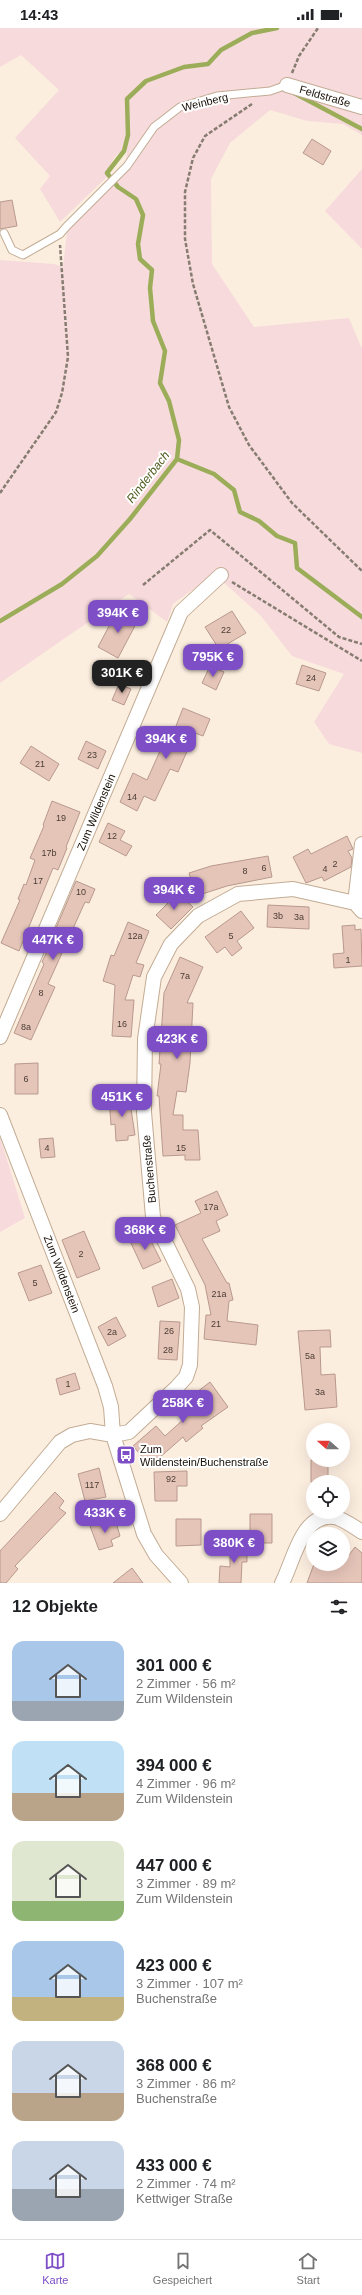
<!DOCTYPE html>
<html lang="de">
<meta charset="utf-8">
<style>
:root{--surface:#fff;--page:#f2f2f2;--text:#202124;--muted:#757577;--line:#e0e0e0;--accent:#7d4ec6}
body{margin:0;font-family:Arial,sans-serif;background:var(--page);color:var(--text);height:100vh;display:flex;flex-direction:column;font-size:15px;white-space:nowrap}
*{box-sizing:border-box;margin:0}
p{font-size:13px;color:var(--muted)}
.icon{flex:none;width:22px;height:22px;fill:none;stroke:currentColor;stroke-width:2;stroke-linecap:round;stroke-linejoin:round}
.map{position:relative;height:1555px;overflow:hidden}
.panel{display:flex;flex-direction:column;background:var(--surface);flex:1}
.panel>*{flex:none}
.needle{width:26px;rotate:291deg}
.buttons{position:absolute;left:306px;top:1395px;display:grid;gap:8px}
.buttons a{display:grid;place-items:center;width:44px;height:44px;border-radius:50%;background:var(--surface);box-shadow:0 4px 16px #0002;font-size:20px}
.price{position:absolute;translate:-50% -34px;padding:0 9px;border-radius:8px;background:var(--accent);color:#fff;font-size:13px;line-height:26px;filter:drop-shadow(0 1px 2px #0008)}
.price::after{content:'';position:absolute;left:50%;top:24px;width:12px;height:9px;margin-left:-6px;background:inherit;clip-path:polygon(0 0,100% 0,50% 100%)}
.price.selected{background:#222;color:#fff}
ul{padding:0;list-style:none}
li{display:flex;align-items:center;gap:12px;height:100px;padding:0 12px}
li span{display:grid;place-items:center;flex:none;width:112px;height:80px;border-radius:12px;color:#555}
li>.icon{margin-inline-start:auto}
span .icon{width:48px;height:48px;fill:#fffc;stroke-width:1}
li b{font-size:17px}
h2{display:flex;justify-content:space-between;align-items:center;height:48px;padding:0 12px;font-size:17px}
.status{display:flex;justify-content:space-between;align-items:center;height:28px;padding:0 20px;background:var(--surface);direction:ltr}
.status svg{height:11px;fill:currentColor}
.tab-bar{display:flex;justify-content:space-around;align-items:center;height:56px;border-top:1px solid var(--line);background:var(--surface);font-size:11px;color:var(--muted)}
.tab-bar a{display:grid;justify-items:center;gap:2px}
.tab-bar .selected{color:var(--accent)}
.map>svg:first-child{display:block}
.green{fill:#f7dadb}
.lines{fill:none;stroke-linecap:round;stroke-linejoin:round}
.stream{stroke:#9bad59;stroke-width:4.5}
.building{fill:#e6c5b9;stroke:#b8998d}
.lane-casing{stroke:#c2ac95;stroke-width:9}
.street-casing{stroke:#c2ac95;stroke-width:16}
.path{stroke:#877c71;stroke-width:2.5;stroke-dasharray:4 2;stroke-linecap:butt}
.lane{stroke:#fff;stroke-width:7}
.street{stroke:#fff;stroke-width:14}
.labels{text-anchor:middle;stroke-width:4;stroke-linejoin:round;paint-order:stroke}
.number-label{font-size:9px;fill:#4a3c33}
.street-label{font-size:11px;fill:#160e06;stroke:#fff}
.poi-label{font-size:11px;fill:#160e06;stroke:#fff;text-anchor:start}
.water-label{font-size:12px;font-style:italic;fill:#515c20;stroke:#fff}
</style>
<div class="status"><b>14:43</b><svg viewBox="0 0 49 12"><path d="M0 12V9h3v3zM5 12V6h3v6zM10 12V3h3v9zM15 12V0h3v12zM26 1h20v11H26zM47 4h2v5h-2z"/></svg></div>
<div class="map">
<svg width="362" height="1555" viewBox="0 0 362 1555">
<rect width="100%" height="100%" fill="#fceedf"/>
<path class="green" d="M0,0H362V107L343,96L307,93L270,82L230,115L211,151L212,236L254,299L349,290L362,321V725L329,716L314,694L344,646L292,628L261,588L214,546L173,576L167,594L129,566L0,655V232L54,236L63,239L67,204L120,149L126,133L127,122C114,125 110,134 109,147L60,194L40,161L50,148L15,110L59,62L21,27L0,39Z
M362,141V221L325,183Z
M0,1109L25,1190L0,1204Z"/>
<g class="lines">
<path class="stream" d="M294,65L362,101
M177,431L214,446L234,462L240,484L259,493L277,508L295,515L297,540L362,589
M0,593L62,556L97,528L130,491L177,431L179,412L169,373L160,355L165,323L153,293L150,260L152,242L140,231L138,216L143,187L136,171L118,159L107,145L124,123L128,107L127,71L146,53L184,39L208,36L221,22L252,5L277,0"/>
</g>
<path class="building" d="M312,111L331,123L323,137L303,125Z
M12,172L17,198L0,201V174Z
M117,583L137,594L118,630L98,619Z
M232,583L246,605L219,621L205,599Z
M302,637L326,645L319,663L296,656Z
M210,638L224,644L216,662L202,655Z
M119,656L131,661L124,677L112,672Z
M183,680L210,691L203,708L195,705L178,744L170,741L155,773L144,768L137,783L120,774L133,745L147,752L164,714L169,716Z
M86,713L106,723L98,741L78,731Z
M31,718L59,736L49,753L20,735Z
M52,773L80,784L66,819L67,820L58,842L53,840L19,923L1,915L20,872L18,871L24,856L26,857L35,832L30,830L44,798L43,797Z
M108,795L125,803L120,812L132,818L126,828L99,814Z
M347,808L353,821L348,823L352,830L351,839L324,853L322,849L306,855L293,829L308,821L311,826Z
M268,828L272,849L227,858L196,868L189,845L211,838Z
M76,853L95,861L89,875L85,874L48,956L55,959L31,1012L14,1005L44,936L42,934L58,901L56,900Z
M178,865L193,879L171,901L156,887Z
M268,877L309,879V901L267,899Z
M241,883L254,900L237,913L242,920L232,928L225,919L217,925L205,909Z
M128,894L149,903L136,935L144,937L140,949L133,947L125,972H134L131,1009L112,1008L115,957L103,953L111,927L114,928Z
M355,897V902L361,901L362,938L334,940L333,926L344,925L342,898Z
M180,929L203,939L187,975H193L190,1035L186,1064L177,1063L173,1087H183V1102H198L200,1132H185V1127L163,1128L159,1068H157L161,1036H159L164,965Z
M38,1035V1066H15V1036Z
M129,1068L135,1107L128,1108V1112L116,1113L115,1096L111,1097L109,1070Z
M53,1110L55,1129L41,1130L39,1111Z
M217,1163L228,1187L216,1193L220,1203L202,1211L227,1255H229L233,1272L229,1273L227,1293L258,1297L256,1317L204,1311L206,1287H211L205,1257L175,1197L201,1185L195,1173Z
M84,1203L100,1241L77,1250L62,1212Z
M147,1205L161,1233L143,1241L130,1213Z
M41,1237L52,1265L29,1273L18,1245Z
M172,1251L179,1270L158,1279L152,1259Z
M116,1289L126,1308L108,1318L98,1299Z
M160,1293L180,1294L177,1332L158,1331Z
M330,1302L331,1319H320L321,1347L335,1346L337,1379L305,1382L298,1303Z
M75,1345L80,1361L60,1367L56,1351Z
M210,1354L228,1379L201,1398L203,1400L186,1414L183,1409L150,1438L133,1418L156,1398L165,1408L184,1391L175,1381Z
M311,1432H328V1454H311Z
M99,1440L106,1469L85,1473L78,1446Z
M187,1443V1458H177V1473H155L154,1444Z
M55,1464L64,1473L59,1480L66,1485L15,1538L18,1541L6,1555H0V1523Z
M250,1486H272V1515H250Z
M115,1491L120,1508L111,1512L113,1518L99,1522L90,1498Z
M176,1491H201V1517L176,1518Z
M230,1514H247V1534H242L241,1555H219L220,1538L230,1539Z
M355,1519L362,1525V1555H307L314,1536H343V1524L349,1527Z
M132,1540L143,1555H113Z"/>
<g class="lines">
<g class="lane-casing">
<path id="lane" d="M4,205L12,222L23,227L60,206L66,199L127,138L154,99L180,79L217,68L270,63L287,57"/>
</g>
<g class="street-casing">
<path id="street" d="M287,57L362,79
M355,875L362,816
M0,1009L181,584L221,547
M0,1087L105,1358L111,1379L113,1407L144,1506L156,1527L181,1555
M0,1486L60,1414L72,1407L90,1403L113,1407L129,1404L177,1359L186,1349L190,1337L192,1279L188,1261L153,1189L144,1084L145,1011L154,949L171,916L198,888L238,866L293,861L355,875L362,883
M282,1555C294,1533 301,1485 334,1489C344,1491 354,1499 362,1504"/>
</g>
<path class="path" d="M292,45L299,28L318,0
M252,76L205,108L193,130L185,164V211L193,256L229,379L249,417L292,475L362,543
M0,465L56,384L62,365L68,329L60,217
M232,554L362,633
M143,557L210,502L339,609L362,616"/>
<use href="#lane" class="lane"/>
<use href="#street" class="street"/>
</g>
<defs>
<g id="bus-square" transform="scale(1)"><rect x="-9" y="-9" width="18" height="18" rx="4" fill="#7d4ec6" stroke="#fff"/><path d="M-5-6H5V4H4V6H2V4H-2V6H-4V4H-5ZM-3.5-4V0h7V-4ZM-3.5 1.2v1.5H-2V1.2ZM2 1.2v1.5H3.5V1.2Z" fill="#fff"/></g>
</defs>
<g fill-rule="evenodd">
<use href="#bus-square" x="126" y="1427"/>
</g>
<g class="labels">
<g class="number-label">
<text x="226" y="605">22</text>
<text x="311" y="653">24</text>
<text x="92" y="730">23</text>
<text x="40" y="739">21</text>
<text x="132" y="772">14</text>
<text x="61" y="793">19</text>
<text x="112" y="811">12</text>
<text x="49" y="828">17b</text>
<text x="335" y="839">2</text>
<text x="264" y="843">6</text>
<text x="325" y="844">4</text>
<text x="245" y="846">8</text>
<text x="38" y="856">17</text>
<text x="81" y="867">10</text>
<text x="278" y="891">3b</text>
<text x="299" y="892">3a</text>
<text x="135" y="911">12a</text>
<text x="231" y="911">5</text>
<text x="348" y="935">1</text>
<text x="185" y="951">7a</text>
<text x="41" y="968">8</text>
<text x="122" y="999">16</text>
<text x="26" y="1002">8a</text>
<text x="26" y="1054">6</text>
<text x="47" y="1123">4</text>
<text x="181" y="1123">15</text>
<text x="211" y="1182">17a</text>
<text x="81" y="1229">2</text>
<text x="35" y="1258">5</text>
<text x="219" y="1269">21a</text>
<text x="216" y="1299">21</text>
<text x="169" y="1306">26</text>
<text x="112" y="1307">2a</text>
<text x="168" y="1325">28</text>
<text x="310" y="1331">5a</text>
<text x="68" y="1359">1</text>
<text x="320" y="1367">3a</text>
<text x="171" y="1454">92</text>
<text x="92" y="1460">117</text>
</g>
<g class="street-label">
<text transform="translate(325 68) rotate(16)" y="4">Feldstraße</text>
<text transform="translate(205 74) rotate(-14)" y="4">Weinberg</text>
<text transform="translate(96 784) rotate(-67)" y="4">Zum Wildenstein</text>
<text transform="translate(149 1141) rotate(-95)" y="4">Buchenstraße</text>
<text transform="translate(62 1246) rotate(69)" y="4">Zum Wildenstein</text>
</g>
<g class="poi-label">
<text x="140" y="1425">Zum<tspan x="140" dy="13">Wildenstein/Buchenstraße</tspan></text>
</g>
<g class="water-label">
<text transform="translate(148 449) rotate(-52)" y="4">Rinderbach</text>
</g>
</g>
</svg>
<div class="buttons">
<a><svg class="needle" viewBox="-14 -14 28 28"><path d="M0-13l5 13h-10z" fill="#e53935"/><path d="M0 13l5-13h-10z" fill="#757577"/></svg></a>
<a><svg class="icon" aria-label="locate" viewBox="0 0 24 24"><circle cx="12" cy="12" r="6"/><path d="M12 2v4M12 18v4M2 12h4M18 12h4"/></svg></a>
<a><svg class="icon" aria-label="layers" viewBox="0 0 24 24"><path d="M12 4l9 5-9 5-9-5zM3 14l9 5 9-5"/></svg></a>
</div>
<b class="price" style="left:118px;top:606px">394K €</b>
<b class="price" style="left:213px;top:650px">795K €</b>
<b class="price selected" style="left:122px;top:666px">301K €</b>
<b class="price" style="left:166px;top:732px">394K €</b>
<b class="price" style="left:174px;top:883px">394K €</b>
<b class="price" style="left:53px;top:933px">447K €</b>
<b class="price" style="left:177px;top:1032px">423K €</b>
<b class="price" style="left:122px;top:1090px">451K €</b>
<b class="price" style="left:145px;top:1223px">368K €</b>
<b class="price" style="left:183px;top:1396px">258K €</b>
<b class="price" style="left:105px;top:1506px">433K €</b>
<b class="price" style="left:234px;top:1536px">380K €</b>
</div>
<section class="panel">
<h2>12 Objekte<svg class="icon" aria-label="filters" viewBox="0 0 24 24"><path d="M4 7h16M4 17h16"/><circle cx="9" cy="7" r="2"/><circle cx="15" cy="17" r="2"/></svg></h2>
<ul>
<li><span style="background:linear-gradient(#a9c7e8 75%,#9aa5b1 0)"><svg class="icon" aria-label="home" viewBox="0 0 24 24"><path d="M3 11l9-7 9 7M6 9v11h12V9"/></svg></span><div><b>301 000 €</b><p>2 Zimmer · 56 m²</p><p>Zum Wildenstein</p></div></li>
<li><span style="background:linear-gradient(#bfe0f5 65%,#b9a48a 0)"><svg class="icon" aria-label="home" viewBox="0 0 24 24"><path d="M3 11l9-7 9 7M6 9v11h12V9"/></svg></span><div><b>394 000 €</b><p>4 Zimmer · 96 m²</p><p>Zum Wildenstein</p></div></li>
<li><span style="background:linear-gradient(#dfe7d0 75%,#8fb573 0)"><svg class="icon" aria-label="home" viewBox="0 0 24 24"><path d="M3 11l9-7 9 7M6 9v11h12V9"/></svg></span><div><b>447 000 €</b><p>3 Zimmer · 89 m²</p><p>Zum Wildenstein</p></div></li>
<li><span style="background:linear-gradient(#a9c7e8 70%,#c2b280 0)"><svg class="icon" aria-label="home" viewBox="0 0 24 24"><path d="M3 11l9-7 9 7M6 9v11h12V9"/></svg></span><div><b>423 000 €</b><p>3 Zimmer · 107 m²</p><p>Buchenstraße</p></div></li>
<li><span style="background:linear-gradient(#c9d6e8 65%,#b9a48a 0)"><svg class="icon" aria-label="home" viewBox="0 0 24 24"><path d="M3 11l9-7 9 7M6 9v11h12V9"/></svg></span><div><b>368 000 €</b><p>3 Zimmer · 86 m²</p><p>Buchenstraße</p></div></li>
<li><span style="background:linear-gradient(#c9d6e8 60%,#9aa5b1 0)"><svg class="icon" aria-label="home" viewBox="0 0 24 24"><path d="M3 11l9-7 9 7M6 9v11h12V9"/></svg></span><div><b>433 000 €</b><p>2 Zimmer · 74 m²</p><p>Kettwiger Straße</p></div></li>
</ul>
</section>
<nav class="tab-bar">
<a class="selected"><svg class="icon" aria-label="map" viewBox="0 0 24 24"><path d="M3 6l6-2 6 2 6-2v14l-6 2-6-2-6 2zM9 4v14M15 6v14"/></svg>Karte</a>
<a><svg class="icon" aria-label="saved" viewBox="0 0 24 24"><path d="M7 4h10v16l-5-4-5 4z"/></svg>Gespeichert</a>
<a><svg class="icon" aria-label="home" viewBox="0 0 24 24"><path d="M3 11l9-7 9 7M6 9v11h12V9"/></svg>Start</a>
</nav>
